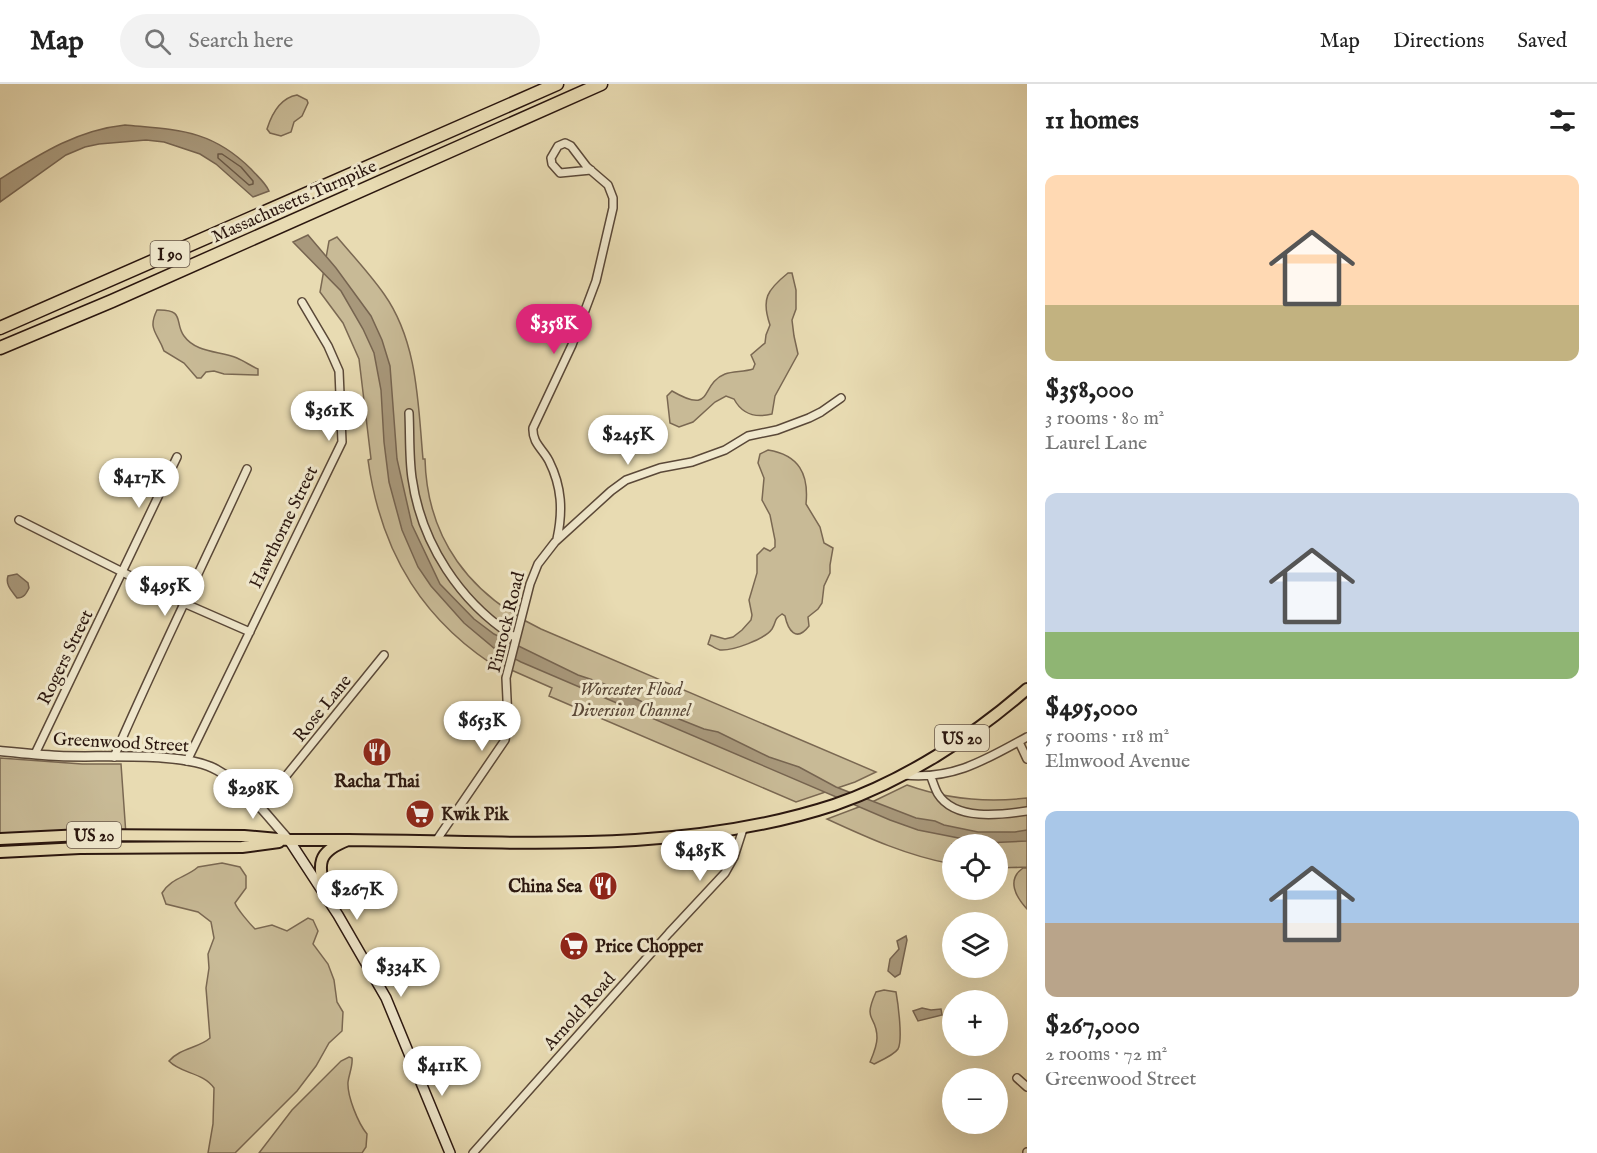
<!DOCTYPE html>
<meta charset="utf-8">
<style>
:root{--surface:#fff;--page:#f2f2f2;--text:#222;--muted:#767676;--line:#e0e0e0;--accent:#db2777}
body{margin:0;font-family:"IM FELL English",serif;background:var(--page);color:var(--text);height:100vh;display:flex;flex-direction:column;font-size:22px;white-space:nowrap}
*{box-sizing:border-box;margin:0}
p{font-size:20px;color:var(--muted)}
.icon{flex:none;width:33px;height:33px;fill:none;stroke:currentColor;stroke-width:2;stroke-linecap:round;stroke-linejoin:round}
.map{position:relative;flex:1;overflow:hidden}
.panel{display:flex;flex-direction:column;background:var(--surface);width:570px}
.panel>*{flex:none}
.buttons{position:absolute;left:942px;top:750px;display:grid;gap:12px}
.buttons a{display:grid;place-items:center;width:66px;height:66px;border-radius:50%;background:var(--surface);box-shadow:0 6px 24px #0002;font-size:30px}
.price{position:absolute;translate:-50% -51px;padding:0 14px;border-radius:21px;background:#fff;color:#222;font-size:20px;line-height:39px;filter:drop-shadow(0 2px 3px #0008)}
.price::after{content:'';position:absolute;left:50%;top:36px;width:18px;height:14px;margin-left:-9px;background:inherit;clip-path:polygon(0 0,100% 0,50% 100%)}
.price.active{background:var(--accent);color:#fff}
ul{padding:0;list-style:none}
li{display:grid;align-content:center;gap:12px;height:318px;padding:0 18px}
li span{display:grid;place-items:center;height:186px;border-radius:12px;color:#555}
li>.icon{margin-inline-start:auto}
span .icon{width:108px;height:108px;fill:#fffc;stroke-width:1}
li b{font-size:26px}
h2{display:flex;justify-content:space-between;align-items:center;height:72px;padding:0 18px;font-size:26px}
header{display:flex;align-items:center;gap:36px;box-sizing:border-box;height:84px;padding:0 30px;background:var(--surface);border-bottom:2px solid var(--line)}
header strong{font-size:28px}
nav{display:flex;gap:33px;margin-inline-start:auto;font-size:21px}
.search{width:420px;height:54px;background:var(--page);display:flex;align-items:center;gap:15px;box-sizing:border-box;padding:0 21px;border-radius:33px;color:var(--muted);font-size:22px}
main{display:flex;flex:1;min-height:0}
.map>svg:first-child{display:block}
.green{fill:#c8ba96;stroke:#7a6852;stroke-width:1.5}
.water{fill:#a8987b;stroke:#766450;stroke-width:1.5}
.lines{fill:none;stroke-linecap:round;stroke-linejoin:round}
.shore{stroke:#6a5845;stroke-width:1.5}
.minor-casing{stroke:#5a4838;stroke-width:10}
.tertiary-casing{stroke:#5a4838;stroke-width:11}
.secondary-casing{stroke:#2b170f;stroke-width:12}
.primary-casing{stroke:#2b170f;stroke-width:14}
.trunk-casing{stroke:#2b170f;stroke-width:14}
.motorway-casing{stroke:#2b170f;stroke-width:15}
.minor{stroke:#f0e8cd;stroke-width:7}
.tertiary{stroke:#f0e8cd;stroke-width:8}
.secondary{stroke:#f0e8cd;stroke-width:9}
.primary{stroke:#e8dbb2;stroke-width:10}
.trunk{stroke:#e8dbb2;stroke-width:10}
.motorway{stroke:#e8dbb2;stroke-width:12}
.labels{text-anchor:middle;stroke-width:6;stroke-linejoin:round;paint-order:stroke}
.shield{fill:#f0e8cd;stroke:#665648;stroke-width:1.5}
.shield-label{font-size:16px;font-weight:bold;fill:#2b170f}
.street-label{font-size:18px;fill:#2b170f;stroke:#f0e8cd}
.park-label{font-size:18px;font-style:italic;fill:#5a4838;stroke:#f0e8cd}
.poi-label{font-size:18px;font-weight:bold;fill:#2b170f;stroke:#f0e8cd;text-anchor:start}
</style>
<header>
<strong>Map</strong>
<div class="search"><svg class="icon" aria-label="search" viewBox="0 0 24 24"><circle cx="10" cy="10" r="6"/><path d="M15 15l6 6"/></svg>Search here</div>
<nav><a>Map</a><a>Directions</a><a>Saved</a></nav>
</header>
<main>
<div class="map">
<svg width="1027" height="1069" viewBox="0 0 1027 1069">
<rect width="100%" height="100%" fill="#e8dbb2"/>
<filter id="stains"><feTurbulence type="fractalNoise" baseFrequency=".00333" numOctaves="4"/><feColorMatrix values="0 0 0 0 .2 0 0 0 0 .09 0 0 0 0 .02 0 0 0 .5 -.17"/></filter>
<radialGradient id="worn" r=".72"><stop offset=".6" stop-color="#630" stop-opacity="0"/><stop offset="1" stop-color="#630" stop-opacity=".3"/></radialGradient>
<path class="green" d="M297,11L307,16L308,19L302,32L294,38L291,48L281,52L270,49L267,45C272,29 280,14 297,11Z
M337,153C353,172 370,190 384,210C418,258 418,320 423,375H425C427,455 470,511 541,545L876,688L855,698L796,718L549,612L552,604L509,585L506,589C424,540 381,470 368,376L371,375L359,275L343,239L320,208L329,157Z
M788,189H792L796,206V225L792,236L794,252L798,270L775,312L772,330C756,334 742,330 734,315L726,312L715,318L693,338L679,343L670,339L667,312L672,307C715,332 699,300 725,290C733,287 744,288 753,285L755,280L751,271L765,259L766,251L770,241C761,215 767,206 788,189Z
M157,226C186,225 174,239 184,252C196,269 220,267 237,274C244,277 251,282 258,285V291L224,290L214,287L206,288L201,294H197L184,279L164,267C158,249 147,246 157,226Z
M768,366C799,371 809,390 806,420L820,443L824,459L833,464L830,481V489L824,502L822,519L818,525L808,533L809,542C796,559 788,546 785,532L782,530C773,536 777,537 772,545C765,555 733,567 720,566C716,565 712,562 708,560L711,551L725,555L733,553L742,546L751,536L752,531L749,516L757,489V471L764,464L770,467L775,463V456L770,431L762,416L764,394L758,379L760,370Z
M0,674L82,680H121L126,751H0Z
M907,701C946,715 985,719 1027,714V783L998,784V760H952V780C908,772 868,754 827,735L872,718Z
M222,779L240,783L246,792V804L235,819C237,825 250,840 255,845L272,841L287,847L308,834L313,836L318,847L313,860L328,880L334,896L337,918L343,928L342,947L329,959L316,982L297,1007L235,1069H208L213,1040L214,1004C203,988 181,990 169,977C180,964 199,964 210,954L206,904L209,884L208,870L214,854L211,838L198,828L166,820L162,809C171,794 187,793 198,783Z
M1023,784H1027V825C1016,813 1006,796 1023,784Z
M884,906L896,908C898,919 903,956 898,965C894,971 880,977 874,980L870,978C873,971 877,962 877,954C877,930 862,939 876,908Z
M349,973L352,974C353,982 349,990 348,998C347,1012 358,1039 367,1050L366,1063L362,1069H259L292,1026L341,977Z"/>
<path class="water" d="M125,41C177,46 211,45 251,85C257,92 265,98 269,107L253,113L216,80L200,70L164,58L146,56L99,60L85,63L66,71L0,118V95C40,70 77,46 125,41Z
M308,151L336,184L371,232L382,256L390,282L397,375L412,441L440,500L474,535L494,550L578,591L602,599L679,635L704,645L718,648L769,673L799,683L836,703L916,734L935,737L944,741L978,748H1015L1027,746V757L984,759L918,746L890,736L521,578L494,564L464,539L431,502L418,483L402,446L389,398L384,358L381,306L374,269L363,245L341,207L293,158Z
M17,490L28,499L29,504C26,510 24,514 17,514C12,507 5,501 8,492Z
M906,852L907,856L900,890L895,893L888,887L890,875L899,865L897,857Z
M922,924L931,926L941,925L942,931L918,937L913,927Z"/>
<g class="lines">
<path class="shore" d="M218,70H222L241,83L253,97V100L249,101L218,74Z"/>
<g class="minor-casing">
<path id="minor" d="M409,329C410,350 409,373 412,394C421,459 460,519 516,554
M19,436L186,520L250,548
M557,455C563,427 562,403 549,377C543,365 532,359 533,344L572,261L596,197L613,124V114L608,101L587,83L571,62L565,59L558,62L551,74L552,80L560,89L591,86
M1019,658L1027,675
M35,670L177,373
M114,673C156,576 203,481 247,385
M187,677L342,358L339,287L328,262L302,218
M904,691C953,696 985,676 1027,653
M931,693C933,698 935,705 938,710C955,737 1001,731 1027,727
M260,724L384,571
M436,757L505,656L508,636L506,594L530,500L538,480L555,458L611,407L626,396L660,384L692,378L725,366L748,352L777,346L809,334L821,328L841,314
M1017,994L1027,1003
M473,1069L669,849L725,789L734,773L743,745
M1027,1069V1068"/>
</g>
<g class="tertiary-casing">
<path id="tertiary" d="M0,667C20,669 39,671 59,672C99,674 185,667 217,686C246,702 267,732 289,756"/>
</g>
<g class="secondary-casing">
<path id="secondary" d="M289,756L338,831L386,914L450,1069"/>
</g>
<g class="primary-casing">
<path id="primary" d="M0,755L82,751L244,752L289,756H339
M0,768L80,764L242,763L279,758
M326,813C319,781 314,769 348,756C509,757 678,772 834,721C904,697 972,653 1027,605"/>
</g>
<g class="trunk-casing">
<path id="trunk" d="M339,756H348"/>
</g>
<g class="motorway-casing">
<path id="motorway" d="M0,244L557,0
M0,264L112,217L601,0"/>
</g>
<use href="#minor" class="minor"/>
<use href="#tertiary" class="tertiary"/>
<use href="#secondary" class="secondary"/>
<use href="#primary" class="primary"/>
<use href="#trunk" class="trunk"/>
<use href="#motorway" class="motorway"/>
</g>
<defs>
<g id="restaurant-disc" transform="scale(1.5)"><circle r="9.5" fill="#8f2418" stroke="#f0e8cd"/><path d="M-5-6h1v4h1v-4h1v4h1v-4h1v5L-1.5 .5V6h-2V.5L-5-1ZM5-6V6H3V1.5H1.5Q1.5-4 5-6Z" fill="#fff"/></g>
<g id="supermarket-disc" transform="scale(1.5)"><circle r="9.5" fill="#8f2418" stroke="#f0e8cd"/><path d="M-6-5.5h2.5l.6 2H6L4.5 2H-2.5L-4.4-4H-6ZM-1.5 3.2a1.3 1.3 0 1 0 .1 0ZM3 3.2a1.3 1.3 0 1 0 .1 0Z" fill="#fff"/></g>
</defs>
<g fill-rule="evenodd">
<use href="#restaurant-disc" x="377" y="668"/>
<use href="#supermarket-disc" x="420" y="730"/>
<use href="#restaurant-disc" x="603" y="802"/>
<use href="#supermarket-disc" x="574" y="862"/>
</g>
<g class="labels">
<g class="shield">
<rect x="150.5" y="157" width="39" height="26" rx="4.5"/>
<rect x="935" y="641" width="54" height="26" rx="4.5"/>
<rect x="67" y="738" width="54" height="26" rx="4.5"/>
</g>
<g class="shield-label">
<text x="170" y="176">I 90</text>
<text x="962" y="660">US 20</text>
<text x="94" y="757">US 20</text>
</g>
<g class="street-label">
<text transform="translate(294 117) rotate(-24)" y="6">Massachusetts Turnpike</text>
<text transform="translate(283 443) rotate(-64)" y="6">Hawthorne Street</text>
<text transform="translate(506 538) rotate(-76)" y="6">Pinrock Road</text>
<text transform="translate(65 573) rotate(-64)" y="6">Rogers Street</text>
<text transform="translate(322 624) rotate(-51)" y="6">Rose Lane</text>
<text transform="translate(121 658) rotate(3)" y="6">Greenwood Street</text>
<text transform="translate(579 927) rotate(-48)" y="6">Arnold Road</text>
</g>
<g class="park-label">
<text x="631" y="611">Worcester Flood<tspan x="631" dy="21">Diversion Channel</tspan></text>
</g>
<g class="poi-label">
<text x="377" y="703" text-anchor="middle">Racha Thai</text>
<text x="441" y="736">Kwik Pik</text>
<text x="582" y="808" text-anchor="end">China Sea</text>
<text x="595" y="868">Price Chopper</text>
</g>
</g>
<rect width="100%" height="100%" filter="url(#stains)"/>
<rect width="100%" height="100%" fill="url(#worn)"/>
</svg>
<div class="buttons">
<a><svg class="icon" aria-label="locate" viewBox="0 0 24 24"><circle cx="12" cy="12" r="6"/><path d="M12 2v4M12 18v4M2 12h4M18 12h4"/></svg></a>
<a><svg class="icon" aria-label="layers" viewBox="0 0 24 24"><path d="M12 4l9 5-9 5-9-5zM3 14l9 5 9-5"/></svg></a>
<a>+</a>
<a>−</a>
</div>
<b class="price active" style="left:554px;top:271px">$358K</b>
<b class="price" style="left:329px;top:358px">$361K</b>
<b class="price" style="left:628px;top:382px">$245K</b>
<b class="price" style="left:139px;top:425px">$417K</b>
<b class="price" style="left:165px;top:533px">$495K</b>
<b class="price" style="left:482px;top:668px">$653K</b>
<b class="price" style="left:253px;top:736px">$298K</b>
<b class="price" style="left:700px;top:798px">$485K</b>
<b class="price" style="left:357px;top:837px">$267K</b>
<b class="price" style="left:401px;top:914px">$334K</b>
<b class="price" style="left:442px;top:1013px">$411K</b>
</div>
<section class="panel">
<h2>11 homes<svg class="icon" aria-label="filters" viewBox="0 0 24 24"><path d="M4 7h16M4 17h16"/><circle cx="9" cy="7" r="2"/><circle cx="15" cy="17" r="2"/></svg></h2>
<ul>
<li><span style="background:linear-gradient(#ffd9b3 70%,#c2b280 0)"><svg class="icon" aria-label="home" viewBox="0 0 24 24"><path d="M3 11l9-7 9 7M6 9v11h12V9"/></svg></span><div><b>$358,000</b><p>3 rooms · 80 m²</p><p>Laurel Lane</p></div></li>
<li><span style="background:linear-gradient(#c9d6e8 75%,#8fb573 0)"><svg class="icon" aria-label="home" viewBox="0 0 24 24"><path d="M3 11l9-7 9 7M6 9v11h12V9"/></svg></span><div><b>$495,000</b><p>5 rooms · 118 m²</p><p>Elmwood Avenue</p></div></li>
<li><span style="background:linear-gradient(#a9c7e8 60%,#b9a48a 0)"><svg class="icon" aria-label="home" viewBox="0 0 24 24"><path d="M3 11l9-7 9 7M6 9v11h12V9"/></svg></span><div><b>$267,000</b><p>2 rooms · 72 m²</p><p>Greenwood Street</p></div></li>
</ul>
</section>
</main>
